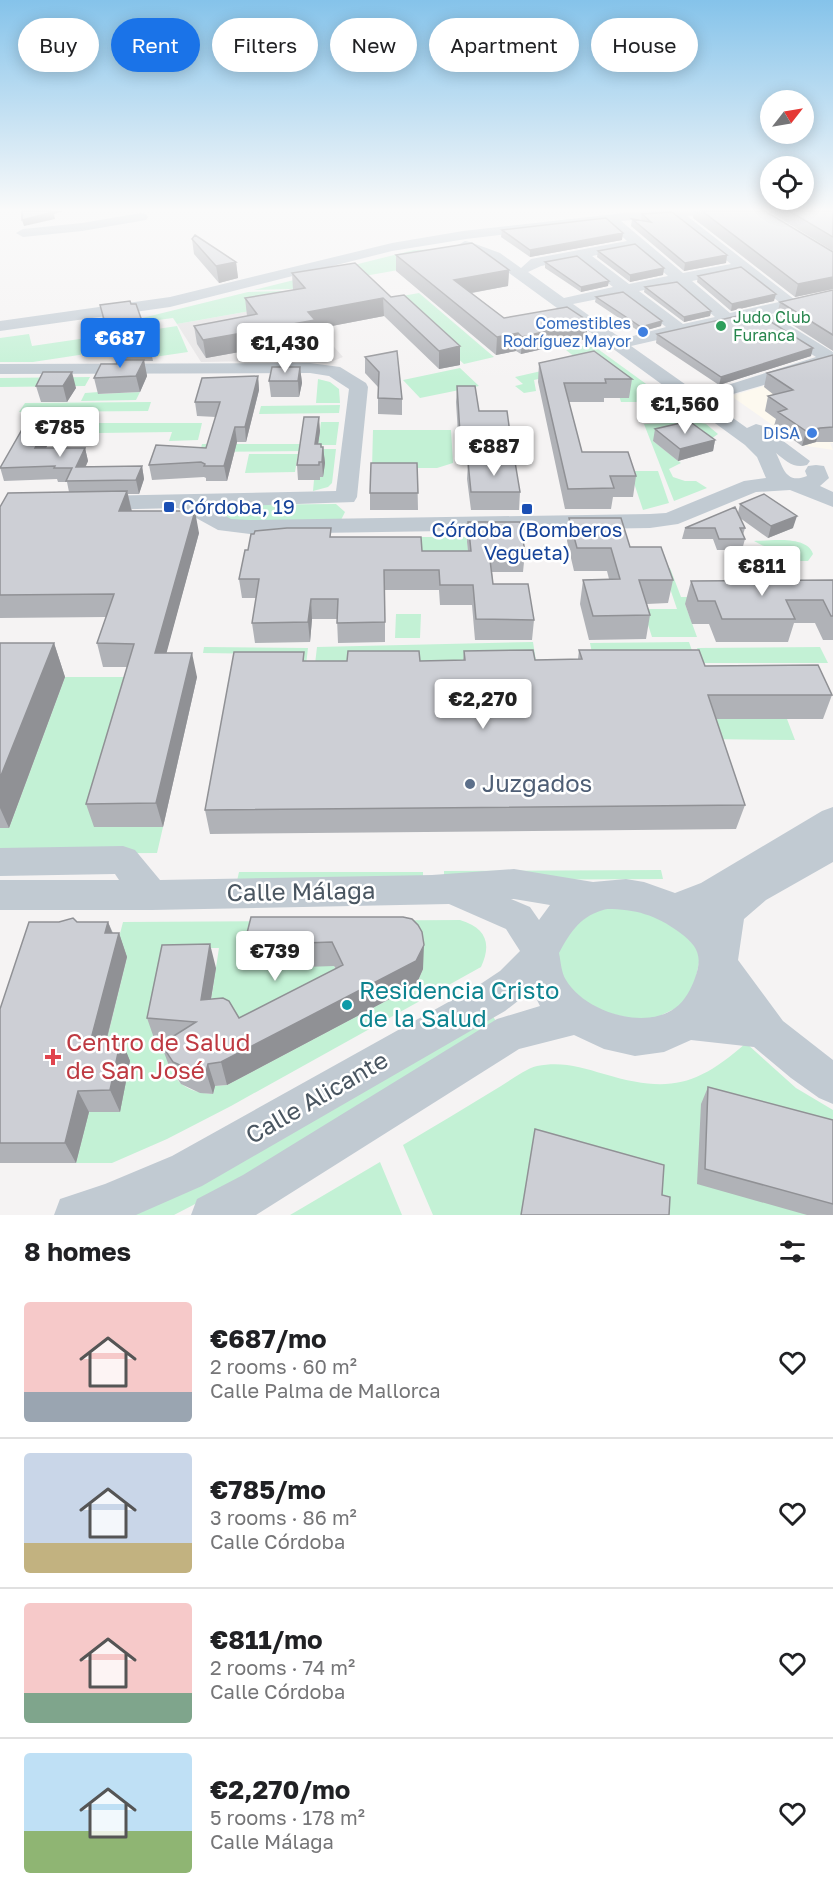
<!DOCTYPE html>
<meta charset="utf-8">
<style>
:root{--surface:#fff;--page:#f6f6f6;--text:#202124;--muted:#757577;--line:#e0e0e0;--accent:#1a73e8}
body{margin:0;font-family:"Golos Text",sans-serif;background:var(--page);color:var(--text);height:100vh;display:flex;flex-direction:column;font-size:22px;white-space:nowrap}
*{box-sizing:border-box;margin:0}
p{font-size:20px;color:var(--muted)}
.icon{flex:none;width:33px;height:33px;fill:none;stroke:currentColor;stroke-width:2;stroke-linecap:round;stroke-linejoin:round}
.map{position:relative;height:1215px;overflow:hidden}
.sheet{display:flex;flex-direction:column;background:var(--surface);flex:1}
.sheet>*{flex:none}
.guide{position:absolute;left:18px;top:18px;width:798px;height:54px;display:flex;gap:12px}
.needle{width:39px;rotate:59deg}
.buttons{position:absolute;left:760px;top:90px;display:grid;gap:12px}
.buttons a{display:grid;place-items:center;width:54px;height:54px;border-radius:50%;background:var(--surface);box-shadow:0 3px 15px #0003;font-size:30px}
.price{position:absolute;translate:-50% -51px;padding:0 14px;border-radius:6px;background:#fff;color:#222;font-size:20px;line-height:39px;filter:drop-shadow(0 2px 3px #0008)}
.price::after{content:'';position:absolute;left:50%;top:36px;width:18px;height:14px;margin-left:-9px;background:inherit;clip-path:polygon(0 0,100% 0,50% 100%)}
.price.current{background:var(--accent);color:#fff}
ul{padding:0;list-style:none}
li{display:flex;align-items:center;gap:18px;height:150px;padding:0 24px}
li+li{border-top:2px solid var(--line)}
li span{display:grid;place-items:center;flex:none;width:168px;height:120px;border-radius:6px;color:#555}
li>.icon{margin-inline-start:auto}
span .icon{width:72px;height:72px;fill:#fffc;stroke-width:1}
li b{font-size:26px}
h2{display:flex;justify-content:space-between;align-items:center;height:72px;padding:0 24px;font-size:26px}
.tag{padding:0 21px;border-radius:27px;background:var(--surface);box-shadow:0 3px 15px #0003;font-size:21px;line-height:54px}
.tag.current{background:var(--accent);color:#fff}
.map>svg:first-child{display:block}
.commercial{fill:#fdf9ef}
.education{fill:#e6e4e5}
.green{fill:#c3f1d5;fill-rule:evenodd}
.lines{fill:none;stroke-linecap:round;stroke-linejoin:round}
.minor{fill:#c1cad2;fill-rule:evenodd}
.wall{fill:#b0b2b7}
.shaded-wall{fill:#909195}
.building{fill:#cdcfd5;stroke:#909195;stroke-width:1.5}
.leisure-dot{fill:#2e9e5b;stroke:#fff;stroke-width:2}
.shop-dot{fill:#3f7fe0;stroke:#fff;stroke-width:2}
.transit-dot{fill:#1a4fb4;stroke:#fff;stroke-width:2}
.service-dot{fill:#5c6f8a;stroke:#fff;stroke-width:2}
.culture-dot{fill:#0f9aa8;stroke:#fff;stroke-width:2}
.health-dot{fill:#e0444e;stroke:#fff;stroke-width:2}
.labels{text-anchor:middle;stroke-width:5;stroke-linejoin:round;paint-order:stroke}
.far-leisure-label{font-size:16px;fill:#27864d;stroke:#fff;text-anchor:start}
.far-shop-label{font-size:16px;fill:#366cbe;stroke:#fff;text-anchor:end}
.transit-label{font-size:20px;fill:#164399;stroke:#fff;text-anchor:start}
.near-service-label{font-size:24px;fill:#4e5e75;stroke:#fff;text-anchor:start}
.near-street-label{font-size:24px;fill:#4a5661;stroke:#fff}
.near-culture-label{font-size:24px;fill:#0d838f;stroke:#fff;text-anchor:start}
.near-health-label{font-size:24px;fill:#be3a42;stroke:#fff;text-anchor:start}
</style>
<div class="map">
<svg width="833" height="1215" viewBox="0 0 833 1215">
<rect width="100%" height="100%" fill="#f5f3f3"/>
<path class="commercial" d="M784,380L833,414V443H830L833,450L801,445L731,396Z"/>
<path class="education" d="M295,303L343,357L333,361H290L286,356L255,361L201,362L177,324Z"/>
<path class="green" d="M443,249L404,269L291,289L254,290L414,250Z
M285,291L295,303L177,324L173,318L135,323L134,320L248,292Z
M419,293L494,357L464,364L391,298Z
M177,326L188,352L154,357L144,331Z
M29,334L32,346L107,335L112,350L33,362H0V338Z
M591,344L671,402H621L617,389L588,367L534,380L536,391L524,393L515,386L523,384L515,377L581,362L566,350Z
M460,368L479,386L420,398L403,380Z
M90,377L85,386L0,387V378Z
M318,379L330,382L339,389L340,403H316Z
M99,392V394L140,392L136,400L81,401L85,393Z
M151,402L148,411L19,412L25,403Z
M340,405L339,413L259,414L261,406Z
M321,422H339L336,445H318Z
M695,422L706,424L718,434L711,439L653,441L681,463L669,469L673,477L685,481H696L707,488L674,501L644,424Z
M97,423H202L198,440L169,441L172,432C148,432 123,433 99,433L95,442H49L52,437H90Z
M373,430H451L453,463L437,468H372Z
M202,444H311L310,451L200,452Z
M318,449H336L332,483L328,487L313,491L314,480H319L320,477Z
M249,454H298L295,472L245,473Z
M630,471H658L669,503L643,510Z
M336,504L345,512L341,520L236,524L223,516L229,508L237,505Z
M421,537H467L470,574L422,571Z
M754,541C770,541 807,535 813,554L808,561H793Z
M663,568H670L681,597L782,596L685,604L697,637H652L643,609H677Z
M396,614H421L420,638H395Z
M533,642L536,661L315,664L317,647Z
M689,642L696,662L594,663L590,643Z
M204,647L308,648L306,665L272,654L203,653Z
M820,647L828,663H703L697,648Z
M65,677H137L94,827H163L157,853L0,854V828H9Z
M701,719H787L795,740L707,739Z
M661,870L663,879L444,880V871Z
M239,872H423V881H237Z
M616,907L665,913L701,953L691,1001L647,1022L595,1010L561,980L557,940L581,914Z
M460,920C486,928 492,943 481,967L231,1106L167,1139L112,1163H76L105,1046L94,1032L109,1031L127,957H114L123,922ZM207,948H219L206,1033L346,989L334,966L422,956L423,969L416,985L227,1085L215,1086L213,1094C192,1093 178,1086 169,1067L174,1043Z
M492,1015L500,1027L222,1190L174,1215H130Z
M746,1043L796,1088L833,1110V1215H433L403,1145C435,1126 468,1106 501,1086C511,1080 525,1069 537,1066C561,1061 581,1067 604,1074C668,1093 696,1087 746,1043Z
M380,1162L402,1215H290L302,1208Z"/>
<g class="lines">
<path class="minor" d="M642,211H706L700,215L687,216L794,299L833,290V300L771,314L833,352V365L709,401L747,428L756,424L763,426L810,461L807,465C794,469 786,461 776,453C783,466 785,485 807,476L805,471L808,466L816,465L824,466L829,478L820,486L833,492V507L790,490L756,492L678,524L650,528L250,534L218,530L178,508L96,510L88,508L85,503L88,498L96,496L336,491L349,389L329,376L310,373L0,374V364L310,363L340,367L366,383L368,387L357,497L354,502L210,507L231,519L250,520L650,514L666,513L744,481L766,478L757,457L745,445L490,259L460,248L458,245L465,241L470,242L500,253L521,268L531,259L627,241L606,222L466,239L392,251L170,307L0,331V321L170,297L392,243L463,231ZM672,217L731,264L683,273L621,221ZM635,248L668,276L629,284L592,256ZM577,259L613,287L564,298L528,272L541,266ZM740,271L779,302L730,313L692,281ZM677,284L715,317L683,324L639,291ZM623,294L666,327L622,339L573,304ZM754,318L816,357L699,394L631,346Z
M141,213L146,214L148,217L146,220L82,231L23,237L16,233L23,229L82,223Z
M833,807V862L766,900L744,919L738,960L783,1021L833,1060V1104L819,1098L791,1078L754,1047L691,1040L664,1052L635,1056L604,1049L574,1035L519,1049L256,1215H191L197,1199L243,1175L497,1019L540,1006L532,990L505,1011L202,1186L136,1215H54L60,1199L105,1184L172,1156L479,985L500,971L520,951L506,929L449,904L152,910H0V880H119L115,874L0,876V848L123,846L135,850L160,880L432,875L514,869L593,882L626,879L644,882L675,893L701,883L822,811ZM511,899H514L550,905L539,920L530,907ZM607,909C635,909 656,915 679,932C698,946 703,956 695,978C691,989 685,1001 675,1008C644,1031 584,1011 566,980C561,972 561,962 559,953C571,931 581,915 607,909Z"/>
</g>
<path class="wall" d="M694,211H765L833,252V289L795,297L693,218Z
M768,211H833V251Z
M642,214L727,255L726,263L684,271L631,226L632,219L641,221Z
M502,230L622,240L530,257L501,237Z
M192,239L236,262L238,278L219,283L194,254Z
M598,251L664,268L663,275L630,282L597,257Z
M396,255L509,270L508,286L472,293L504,318L588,321L586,339L521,354L516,351L496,355L396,271Z
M545,262L608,286L581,292L545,268Z
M292,273L391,297L460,346V365L439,369L384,316L316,329V338L206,358L197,344L194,326L247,316L245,298L293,290Z
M698,276L774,301L731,311L697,282Z
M645,287L711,311L710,316L684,322L644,292Z
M833,290V351L777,315L780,302Z
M596,297L662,321L661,326L640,332L595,302Z
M100,305L149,341L153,361H144L147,376L140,392L98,394L94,378L116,364V361H115L104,324Z
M657,334L811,356L719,385L656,343Z
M397,351L402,399V415L378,414V387L365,373V357Z
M833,355V442H816L802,446L774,426L776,419L765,411L768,396L774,395L764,387L767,373Z
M539,363L632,379L629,398H604V402H569L582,452L636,476L633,497H613L611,509H565L538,382Z
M300,367L302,383L299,397H271L269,381Z
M43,372L76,388L67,402H41L36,386Z
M258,376L259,390L246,442H237L227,481H206V478L204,477L152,480L149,465L206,448L216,417L197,416L195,402Z
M457,386L479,411L510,433L509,449L459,450L456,402Z
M655,429L715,440L713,451L678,461L653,441Z
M320,431L318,444L321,447H323L325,463L323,477H320V480H298L297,465Z
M54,433L46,448H85L88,461L86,466H142L144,479L139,494H128L132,511L199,533L166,653L197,677L163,827H94L86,804L127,667H103L97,643L106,617L0,618V507L69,492L67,482H58L57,479L4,481L0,467Z
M468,462L520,492L519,510H471L467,479Z
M417,463L418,510H370V493Z
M740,504L793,528L768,538L740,518L745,528L743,535L745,539L742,550H717L713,539H682L685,528L738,513Z
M569,518L630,547L673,580L668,603L647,604L650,615L646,639L589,640L580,604L583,580L609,579L607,571H574L567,541Z
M468,522L525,552L523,572H492L493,584L534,620L532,640H475L472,605H440L439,590H385V642L338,643L337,619H312L310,642L255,643L252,623L256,598H242L239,579L332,537L422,551H468L467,542Z
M833,580V640H823L815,623H794L788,642H716L709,624H692L685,604L691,581Z
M0,643H54L65,677L9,828H0Z
M579,650L705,666L832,695L823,719H716L745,805L736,829L210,834L205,810L304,652V661H420L463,660L464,651L535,660L578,659Z
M251,917L423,969L416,985L227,1085L215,1086L213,1094L200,1093L181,1084L169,1066L161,1044L164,1042L155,1041L147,1018L216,968L211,999L239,1018L336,969L334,966L249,969L244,945Z
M77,922H108L113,933H119L127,957L107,1039H121L130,1061L120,1112H89L76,1163H0V1009Z
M708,1087L833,1204V1215H807L697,1184L701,1104Z"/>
<path class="shaded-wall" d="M46,211H64L54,214L55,219L24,226L22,220Z
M623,233L622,240L530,257V250Z
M727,255L726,263L684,271L685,263Z
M236,262L238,278L219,283L216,266Z
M664,268L663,275L630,282V275Z
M509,270L508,286L454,296V280Z
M833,277V289L795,297L798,284Z
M609,281L608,286L581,292V287Z
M776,294L774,301L731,311L732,304Z
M383,298L384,316L316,329V338L206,358L203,340L308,312Z
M711,311L710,316L684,322V317Z
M588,321L586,339L521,354L522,337Z
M662,321L661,326L640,332L641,327Z
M518,333L516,351L496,355L497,337Z
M460,346V365L439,369V351Z
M813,348L811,356L719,385L721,377Z
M144,360L147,376L140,392L136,376Z
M300,367L302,383L299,397L298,381Z
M72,372L76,388L67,402L63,386Z
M258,376L259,390L246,442L245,427Z
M319,417L320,431L316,459L315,444Z
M50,420L54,433L39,461L35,448Z
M235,427L237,442L227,481L224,466Z
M820,428L816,442L802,446L806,431Z
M715,440L713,451L678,461L680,449Z
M323,447L325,463L323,477L322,462Z
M85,448L88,461L79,480L76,467Z
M142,466L144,479L139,494L136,480Z
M127,491L132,513L119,511Z
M195,511L199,533L160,677L155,653Z
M797,516L793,528L768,538L771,526Z
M311,599L312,619L310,642L308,622Z
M54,643L65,677L9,828L0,808V778Z
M192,653L197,677L163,827L156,803Z
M108,922L116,943L119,933L127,957L101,1061L91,1039L105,933Z
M210,944L216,968L207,1023L201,1000Z
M424,945L423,969L416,985L227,1085L221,1062Z
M121,1039L130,1061L120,1112L110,1090Z
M208,1064L215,1086L213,1094L206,1072Z
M78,1091L89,1112L76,1163L65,1143Z"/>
<path class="building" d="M22,211H52L53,212L22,220Z
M702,211H765L833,252V277L798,284Z
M789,211H833V237Z
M672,212L727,255L685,263L632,219L651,222L642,214Z
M606,218L623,233L530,250L502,230Z
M195,235L236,262L216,266L192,239Z
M472,243L509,270L454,280L504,318L567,307L588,321L522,337L518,333L497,337L396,255Z
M635,244L664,268L630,275L598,251Z
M577,256L609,281L581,287L545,262Z
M355,263L391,297L404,295L460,346L439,351L383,298L308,312L315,320L203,340L194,326L257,314L245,298L305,288L292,273Z
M741,267L776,294L732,304L698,276Z
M677,282L711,311L684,317L645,287Z
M833,290V335L780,302Z
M623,292L662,321L641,327L596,297Z
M130,301L131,304H136L149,341H110L100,305Z
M755,312L813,348L721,377L657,334Z
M397,351L402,399L378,398L379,372L365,357Z
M594,351L632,379H605L606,383H564L582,452H628L636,476H610L614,488L568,489L539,363Z
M833,355V427L820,428L806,431L778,412L787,409L768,396L793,390L767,373Z
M116,360H144L136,376L94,378L101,364H117Z
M272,367H300L298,381H269Z
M43,372H72L63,386H36Z
M258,376L245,427H235L224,466H204L205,464L201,462L149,465L156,445L206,448L220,402H195L202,378Z
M457,386H475L479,411H507L510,433H460Z
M304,417H319L315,444H321V447H323L322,462H319V465H297Z
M28,419L50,420L35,448H85L76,467L142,466L136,480L66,481L72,468H54L55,466L0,468Z
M689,421L715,440L680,449L655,429Z
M468,462H515L520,492H471Z
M371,463H417L418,493H370Z
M127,491L119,511H195L155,653H192L156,803L86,804L134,644L97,643L114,594L0,595V507L8,493Z
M764,494L797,516L771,526L740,504Z
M735,507L745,528H740L745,539H719L715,528H685Z
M569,518H621L630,547H661L673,580H639L650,615L593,616L583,580L620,579L611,548H577Z
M468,522H520L525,552H489L493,584H528L534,620L476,619L473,585H440L439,570H384L385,622L337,623L338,599H311L308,622L252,623L259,579H239L245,550H248L251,534H254L255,531L287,528H331L330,537H421L422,551H471Z
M833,580V616H831L823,600H786L795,619H722L715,601H698L691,581Z
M0,643H54L0,778Z
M533,650L535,660L582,659L579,650H699L705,666L818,665L832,695H708L745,805L205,810L234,652H304L303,661H347L348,651H419L420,661L465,660L464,651Z
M251,917H403L412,919L418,925L422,932L424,945L416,961L221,1062L208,1064L206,1072L193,1071L173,1062L161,1044L196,1022L147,1018L162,945L210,944L201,1000L223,998L229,1001L239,1018L343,965L332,942L244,945Z
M73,918L77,922H108L105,933H119L91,1039H121L110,1090L78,1091L65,1143H0V1009L29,922H59Z
M708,1087L833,1120V1204L705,1169Z
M535,1129L664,1165L662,1195L670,1197L669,1215H521Z"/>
<linearGradient id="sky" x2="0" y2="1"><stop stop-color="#85c3ea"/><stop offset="0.55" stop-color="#fafafa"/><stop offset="1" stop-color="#fafafa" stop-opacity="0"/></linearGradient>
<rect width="833" height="382" fill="url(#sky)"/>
<circle class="leisure-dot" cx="721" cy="326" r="6"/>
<g class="shop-dot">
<circle cx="643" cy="332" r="6"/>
<circle cx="812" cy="433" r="6"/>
</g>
<g class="transit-dot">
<rect x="163" y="501" width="12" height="12" rx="3"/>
<rect x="521" y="503" width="12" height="12" rx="3"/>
</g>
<circle class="service-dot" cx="470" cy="784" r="6"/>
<circle class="culture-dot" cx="347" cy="1005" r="6"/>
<path class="health-dot" d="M50 1048h6v6h6v6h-6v6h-6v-6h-6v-6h6z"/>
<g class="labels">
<g class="far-leisure-label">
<text x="733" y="323">Judo Club<tspan x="733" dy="18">Furanca</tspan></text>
</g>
<g class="far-shop-label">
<text x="631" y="329">Comestibles<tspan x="631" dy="18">Rodríguez Mayor</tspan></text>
<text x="800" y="439">DISA</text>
</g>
<g class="transit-label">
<text x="181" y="514">Córdoba, 19</text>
<text x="527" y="537" text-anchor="middle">Córdoba (Bomberos<tspan x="527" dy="23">Vegueta)</tspan></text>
</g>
<g class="near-service-label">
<text x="482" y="792">Juzgados</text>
</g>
<g class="near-street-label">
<text transform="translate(301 892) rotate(-1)" y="8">Calle Málaga</text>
<text transform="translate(317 1098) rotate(-30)" y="8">Calle Alicante</text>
</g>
<g class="near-culture-label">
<text x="359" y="999">Residencia Cristo<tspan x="359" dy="28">de la Salud</tspan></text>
</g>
<g class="near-health-label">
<text x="66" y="1051">Centro de Salud<tspan x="66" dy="28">de San José</tspan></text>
</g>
</g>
</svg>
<div class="buttons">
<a><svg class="needle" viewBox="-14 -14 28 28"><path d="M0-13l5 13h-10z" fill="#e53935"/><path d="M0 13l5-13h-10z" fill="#757577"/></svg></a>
<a><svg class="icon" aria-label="locate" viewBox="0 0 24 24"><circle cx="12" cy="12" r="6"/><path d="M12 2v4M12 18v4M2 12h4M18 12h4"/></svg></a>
</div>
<b class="price current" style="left:120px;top:369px">€687</b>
<b class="price" style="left:285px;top:374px">€1,430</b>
<b class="price" style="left:685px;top:435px">€1,560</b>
<b class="price" style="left:60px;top:458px">€785</b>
<b class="price" style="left:494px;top:477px">€887</b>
<b class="price" style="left:762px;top:597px">€811</b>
<b class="price" style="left:483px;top:730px">€2,270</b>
<b class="price" style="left:275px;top:982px">€739</b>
<div class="guide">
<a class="tag">Buy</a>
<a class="tag current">Rent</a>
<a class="tag">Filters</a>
<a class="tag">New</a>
<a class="tag">Apartment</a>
<a class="tag">House</a>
</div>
</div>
<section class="sheet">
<h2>8 homes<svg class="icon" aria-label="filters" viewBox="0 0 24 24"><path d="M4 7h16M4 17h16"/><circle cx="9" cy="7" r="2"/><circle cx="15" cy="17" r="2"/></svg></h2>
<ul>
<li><span style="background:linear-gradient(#f6c9c9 75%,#9aa5b1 0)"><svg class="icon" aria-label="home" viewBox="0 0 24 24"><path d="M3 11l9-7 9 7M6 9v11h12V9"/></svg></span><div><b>€687/mo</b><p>2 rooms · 60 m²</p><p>Calle Palma de Mallorca</p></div><svg class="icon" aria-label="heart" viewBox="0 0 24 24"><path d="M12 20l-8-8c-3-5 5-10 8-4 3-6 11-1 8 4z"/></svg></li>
<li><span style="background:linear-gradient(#c9d6e8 75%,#c2b280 0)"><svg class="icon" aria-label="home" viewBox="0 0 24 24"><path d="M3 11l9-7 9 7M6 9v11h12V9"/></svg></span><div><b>€785/mo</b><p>3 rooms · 86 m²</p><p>Calle Córdoba</p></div><svg class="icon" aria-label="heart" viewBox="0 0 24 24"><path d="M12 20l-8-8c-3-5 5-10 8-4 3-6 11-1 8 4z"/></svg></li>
<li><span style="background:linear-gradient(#f6c9c9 75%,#7fa58c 0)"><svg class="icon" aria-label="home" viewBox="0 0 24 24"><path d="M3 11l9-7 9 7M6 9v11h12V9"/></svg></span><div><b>€811/mo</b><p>2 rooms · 74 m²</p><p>Calle Córdoba</p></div><svg class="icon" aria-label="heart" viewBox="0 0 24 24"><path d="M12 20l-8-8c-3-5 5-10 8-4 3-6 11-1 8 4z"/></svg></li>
<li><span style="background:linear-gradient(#bfe0f5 65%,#8fb573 0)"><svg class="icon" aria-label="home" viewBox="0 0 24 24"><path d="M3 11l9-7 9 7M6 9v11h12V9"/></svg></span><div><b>€2,270/mo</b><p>5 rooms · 178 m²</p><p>Calle Málaga</p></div><svg class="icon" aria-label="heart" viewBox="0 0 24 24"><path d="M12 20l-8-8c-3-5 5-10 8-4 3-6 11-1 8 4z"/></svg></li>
</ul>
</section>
